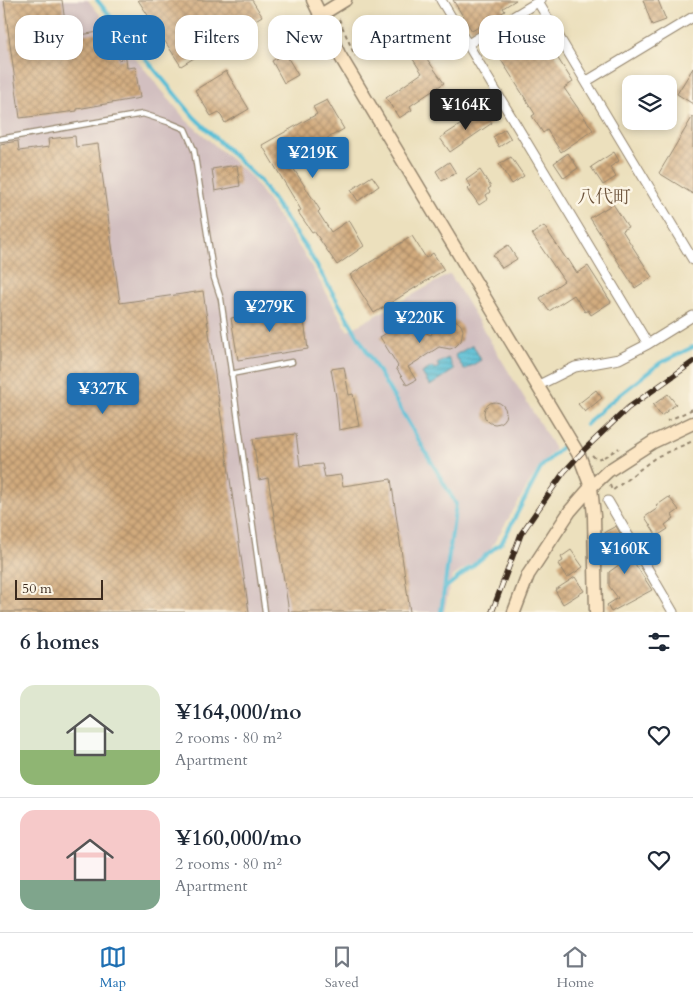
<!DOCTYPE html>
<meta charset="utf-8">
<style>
:root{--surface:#fff;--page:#f6f6f7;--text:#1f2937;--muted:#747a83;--line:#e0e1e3;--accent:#1f6fb2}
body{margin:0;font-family:Cardo,"Noto Serif JP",serif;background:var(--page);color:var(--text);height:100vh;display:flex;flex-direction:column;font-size:19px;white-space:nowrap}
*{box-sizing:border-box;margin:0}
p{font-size:16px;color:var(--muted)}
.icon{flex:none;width:28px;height:28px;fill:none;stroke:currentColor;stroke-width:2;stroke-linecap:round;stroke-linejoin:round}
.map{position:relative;height:612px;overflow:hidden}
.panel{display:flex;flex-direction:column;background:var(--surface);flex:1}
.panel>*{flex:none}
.top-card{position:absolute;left:15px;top:15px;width:664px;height:45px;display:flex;gap:10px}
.fabs{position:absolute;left:622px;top:75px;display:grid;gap:10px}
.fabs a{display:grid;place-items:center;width:55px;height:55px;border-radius:10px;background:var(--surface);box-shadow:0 2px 8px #0003;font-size:25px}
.scale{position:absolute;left:15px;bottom:12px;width:88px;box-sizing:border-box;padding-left:5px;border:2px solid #3b2a1e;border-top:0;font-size:14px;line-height:18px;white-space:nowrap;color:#3b2a1e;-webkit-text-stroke:4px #fcf5e5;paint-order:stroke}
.price{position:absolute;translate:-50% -42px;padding:0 11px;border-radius:5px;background:var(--accent);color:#fff;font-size:16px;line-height:32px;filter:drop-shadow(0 1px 2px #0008)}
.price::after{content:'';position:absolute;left:50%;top:30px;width:15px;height:11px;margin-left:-8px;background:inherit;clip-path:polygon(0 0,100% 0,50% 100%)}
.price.active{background:#222;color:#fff}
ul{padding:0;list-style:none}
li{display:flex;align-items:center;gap:15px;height:125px;padding:0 20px}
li+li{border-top:1px solid var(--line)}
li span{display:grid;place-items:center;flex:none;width:140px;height:100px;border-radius:15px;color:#555}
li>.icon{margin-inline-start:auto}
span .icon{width:60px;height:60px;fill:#fffc;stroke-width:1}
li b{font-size:21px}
h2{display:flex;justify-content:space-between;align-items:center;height:60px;padding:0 20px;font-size:21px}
.chip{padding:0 18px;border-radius:15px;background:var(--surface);box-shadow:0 2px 8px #0003;font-size:18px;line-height:45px}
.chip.active{background:var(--accent);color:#fff}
.dock{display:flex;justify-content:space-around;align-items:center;height:70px;border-top:1px solid var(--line);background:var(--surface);font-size:14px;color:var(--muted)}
.dock a{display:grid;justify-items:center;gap:2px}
.dock .active{color:var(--accent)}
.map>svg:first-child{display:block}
.industrial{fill:#d2bfc0}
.water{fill:url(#water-rules);stroke:#4a747a}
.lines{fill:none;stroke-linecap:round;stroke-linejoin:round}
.stream{stroke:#58bed6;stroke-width:4}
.building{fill:url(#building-cross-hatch)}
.lane-casing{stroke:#94856e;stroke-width:7}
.street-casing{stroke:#94856e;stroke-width:11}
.secondary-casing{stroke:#94856e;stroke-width:15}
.path{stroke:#94856e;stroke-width:2;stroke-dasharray:4 4;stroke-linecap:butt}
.lane{stroke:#fff;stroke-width:4.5}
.street{stroke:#fff;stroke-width:9}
.secondary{stroke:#fce6c4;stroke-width:12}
.rail-casing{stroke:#3b2a1e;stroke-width:5.5}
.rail{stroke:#fcf5e5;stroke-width:4;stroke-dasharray:11;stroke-linecap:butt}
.labels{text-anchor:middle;stroke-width:5;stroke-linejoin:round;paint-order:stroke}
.quarter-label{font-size:18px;fill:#70573f;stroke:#fcf5e5}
</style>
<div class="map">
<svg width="693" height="612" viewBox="0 0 693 612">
<defs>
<pattern id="water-rules" width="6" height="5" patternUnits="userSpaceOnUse" patternTransform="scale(1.25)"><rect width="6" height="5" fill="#58bed6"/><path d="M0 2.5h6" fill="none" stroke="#4a9bad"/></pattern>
<pattern id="building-cross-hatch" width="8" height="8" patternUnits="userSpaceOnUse" patternTransform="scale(1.25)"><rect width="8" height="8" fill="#d1aa7d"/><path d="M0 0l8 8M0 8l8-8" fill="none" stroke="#ab8b66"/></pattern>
</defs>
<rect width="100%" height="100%" fill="#fcf5e5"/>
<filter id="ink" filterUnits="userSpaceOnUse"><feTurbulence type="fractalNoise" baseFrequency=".02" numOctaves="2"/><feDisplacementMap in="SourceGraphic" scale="10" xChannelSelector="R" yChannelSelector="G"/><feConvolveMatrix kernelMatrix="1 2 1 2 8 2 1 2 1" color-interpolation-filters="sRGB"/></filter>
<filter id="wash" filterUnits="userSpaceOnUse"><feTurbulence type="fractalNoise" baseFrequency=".0096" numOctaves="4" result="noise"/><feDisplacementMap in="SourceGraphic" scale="20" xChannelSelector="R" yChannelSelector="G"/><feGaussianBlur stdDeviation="1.12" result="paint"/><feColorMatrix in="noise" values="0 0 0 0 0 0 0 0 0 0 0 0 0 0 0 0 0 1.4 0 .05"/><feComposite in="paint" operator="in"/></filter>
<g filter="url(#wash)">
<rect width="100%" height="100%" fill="#ece0bd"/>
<path class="industrial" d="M0,0H88L186,120L251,177L306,257L348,331L450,274L555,449L539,467L488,553L452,577L444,612H0Z"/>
<path class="water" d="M473,345L481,360L464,370L455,355Z
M448,358L454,370L430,386L422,373L432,367L435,369L439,367L437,364Z"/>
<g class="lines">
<path class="stream" d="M97,0L194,117L259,180L307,249L456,504L441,612
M586,425L603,408L660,363L693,347
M444,589L502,542L542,466L562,447"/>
</g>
<g id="blocks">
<path class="building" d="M4,0H62L67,37L99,32L100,51L117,50L118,60L126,58L127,68L135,67L140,98L77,109V111L20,118Z
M138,0H252L262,16L181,66Z
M453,0H516L503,8L505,11L472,31Z
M643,0H658L666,20L652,25Z
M534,21L573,82L564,88L593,130L561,152L547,130L543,133L532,116L535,114L493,47Z
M415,28L433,55L427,59L444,83L410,106L412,110L399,118L386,98L422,73L399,38Z
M285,53L298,75L284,83L272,61Z
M693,68V104L677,94Z
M226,71L249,109L225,123L219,112L211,116L195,90Z
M327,100L344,129L288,160L320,210L318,212L331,232L349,220L364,246L337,265L314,231L312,232L298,212L301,210L262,145L317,114L313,107Z
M483,110L492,123L450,152L440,138Z
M693,116V194L659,173Z
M505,129L511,139L499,147L493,137Z
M75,136L76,147L98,144L120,303L203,291L249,612H0V144L18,141L19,151L49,147L48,139Z
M614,152L619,161L610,167L616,177L603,185L591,167Z
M568,153L578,168L564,178L554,163Z
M511,157L524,176L512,184L499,164Z
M449,162L456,173L442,181L436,171Z
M237,165L240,186L215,191L212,169Z
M480,170L491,187L488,189L490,192L486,195L488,199L479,205L468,189L471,186L466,180Z
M372,176L379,186L358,201L351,190Z
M613,204L628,227L622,230L652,277L635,288L590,218Z
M544,226L567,260L568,259L577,273L588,266L611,302L591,315L588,310L585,312L574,295L549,311L540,298L564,281L532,234Z
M412,236L426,258L433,253L444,270L374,313L350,275Z
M508,245L517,259L502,268L493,255Z
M302,307L308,349L238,360L231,318Z
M447,318L457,321L461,325L463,330L461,341L455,347L450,349L439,347L408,367L416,380L407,385L396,368L398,366L380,337L401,324L408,334L417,329L431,335L437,322Z
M344,367L349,395L353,394L359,426L339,430L336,397L331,369Z
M596,390L602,398L585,412L578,404Z
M668,394L676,404L661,416L653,405Z
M484 413a11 11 0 1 1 22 0a11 11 0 1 1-22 0Z
M296,434L300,466L322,464L325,477L341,475L343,486L391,479L410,612H289L268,478L259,480L253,439Z
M669,497L679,510L672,515L674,518L665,525L668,529L657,536L645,517L658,508L656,506Z
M616,526L628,548L626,550L652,590L611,612L607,605L618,598L609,586V572L623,562L605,532Z
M571,550L583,567L567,578L558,564L563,561L561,557Z
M575,577L584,591L563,604L555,590Z"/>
</g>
</g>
<g filter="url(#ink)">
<use href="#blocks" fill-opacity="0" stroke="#94856e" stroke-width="1"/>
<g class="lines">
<g class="lane-casing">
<path id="lane" d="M0,139L143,114L168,122L185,129L194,150L214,278L221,299L265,612
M231,374L292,362"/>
</g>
<g class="street-casing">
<path id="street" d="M441,0L648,344
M538,2L693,260
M468,44L541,0
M587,81L693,17
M539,385L575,367L619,359L648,344L693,316
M608,501L673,612"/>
</g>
<g class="secondary-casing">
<path id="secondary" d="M313,0L339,54L579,455L591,487L594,516L596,612
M319,16L345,0
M514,612L528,575L570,511L591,487L608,471L653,442L693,423"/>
</g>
<path class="path" d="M339,19L355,56
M667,421L693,409
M592,455L596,459L604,457V458
M604,457L619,448
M610,485L612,491L656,457L693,441"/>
<use href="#lane" class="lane"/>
<use href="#street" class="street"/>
<use href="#secondary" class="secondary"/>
<g class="rail-casing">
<path id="rail" d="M492,612L521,534L564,472L586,448L628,408L693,362"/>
</g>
<use href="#rail" class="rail"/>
</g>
</g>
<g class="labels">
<g class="quarter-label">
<text x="604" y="203">八代町</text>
</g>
</g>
</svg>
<div class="fabs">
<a><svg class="icon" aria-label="layers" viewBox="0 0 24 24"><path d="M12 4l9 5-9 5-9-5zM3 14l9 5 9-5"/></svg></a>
</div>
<div class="scale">50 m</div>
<b class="price active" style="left:466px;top:131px">¥164K</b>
<b class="price" style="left:313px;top:179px">¥219K</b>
<b class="price" style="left:270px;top:333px">¥279K</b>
<b class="price" style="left:420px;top:344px">¥220K</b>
<b class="price" style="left:103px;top:415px">¥327K</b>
<b class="price" style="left:625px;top:575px">¥160K</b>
<div class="top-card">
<a class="chip">Buy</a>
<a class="chip active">Rent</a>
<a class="chip">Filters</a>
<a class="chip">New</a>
<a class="chip">Apartment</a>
<a class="chip">House</a>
</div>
</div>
<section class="panel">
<h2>6 homes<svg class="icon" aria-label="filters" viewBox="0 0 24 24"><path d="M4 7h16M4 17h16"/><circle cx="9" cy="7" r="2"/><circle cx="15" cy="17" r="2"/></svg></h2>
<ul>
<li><span style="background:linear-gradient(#dfe7d0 65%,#8fb573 0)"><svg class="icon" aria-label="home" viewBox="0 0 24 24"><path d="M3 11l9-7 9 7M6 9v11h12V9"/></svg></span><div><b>¥164,000/mo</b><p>2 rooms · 80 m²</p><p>Apartment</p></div><svg class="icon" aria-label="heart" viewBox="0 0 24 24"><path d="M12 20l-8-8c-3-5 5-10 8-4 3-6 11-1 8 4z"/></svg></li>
<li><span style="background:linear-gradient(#f6c9c9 70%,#7fa58c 0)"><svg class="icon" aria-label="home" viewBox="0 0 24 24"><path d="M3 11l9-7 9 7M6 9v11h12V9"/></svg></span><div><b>¥160,000/mo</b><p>2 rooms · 80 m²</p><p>Apartment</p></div><svg class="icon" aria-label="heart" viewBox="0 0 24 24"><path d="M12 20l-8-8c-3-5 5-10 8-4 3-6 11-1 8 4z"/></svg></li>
</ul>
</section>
<nav class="dock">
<a class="active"><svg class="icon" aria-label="map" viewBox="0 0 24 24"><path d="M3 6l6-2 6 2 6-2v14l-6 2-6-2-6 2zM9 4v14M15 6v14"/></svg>Map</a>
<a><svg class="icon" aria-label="saved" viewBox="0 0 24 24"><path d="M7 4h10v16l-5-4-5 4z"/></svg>Saved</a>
<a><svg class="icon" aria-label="home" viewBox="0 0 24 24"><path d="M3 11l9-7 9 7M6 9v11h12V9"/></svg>Home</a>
</nav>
